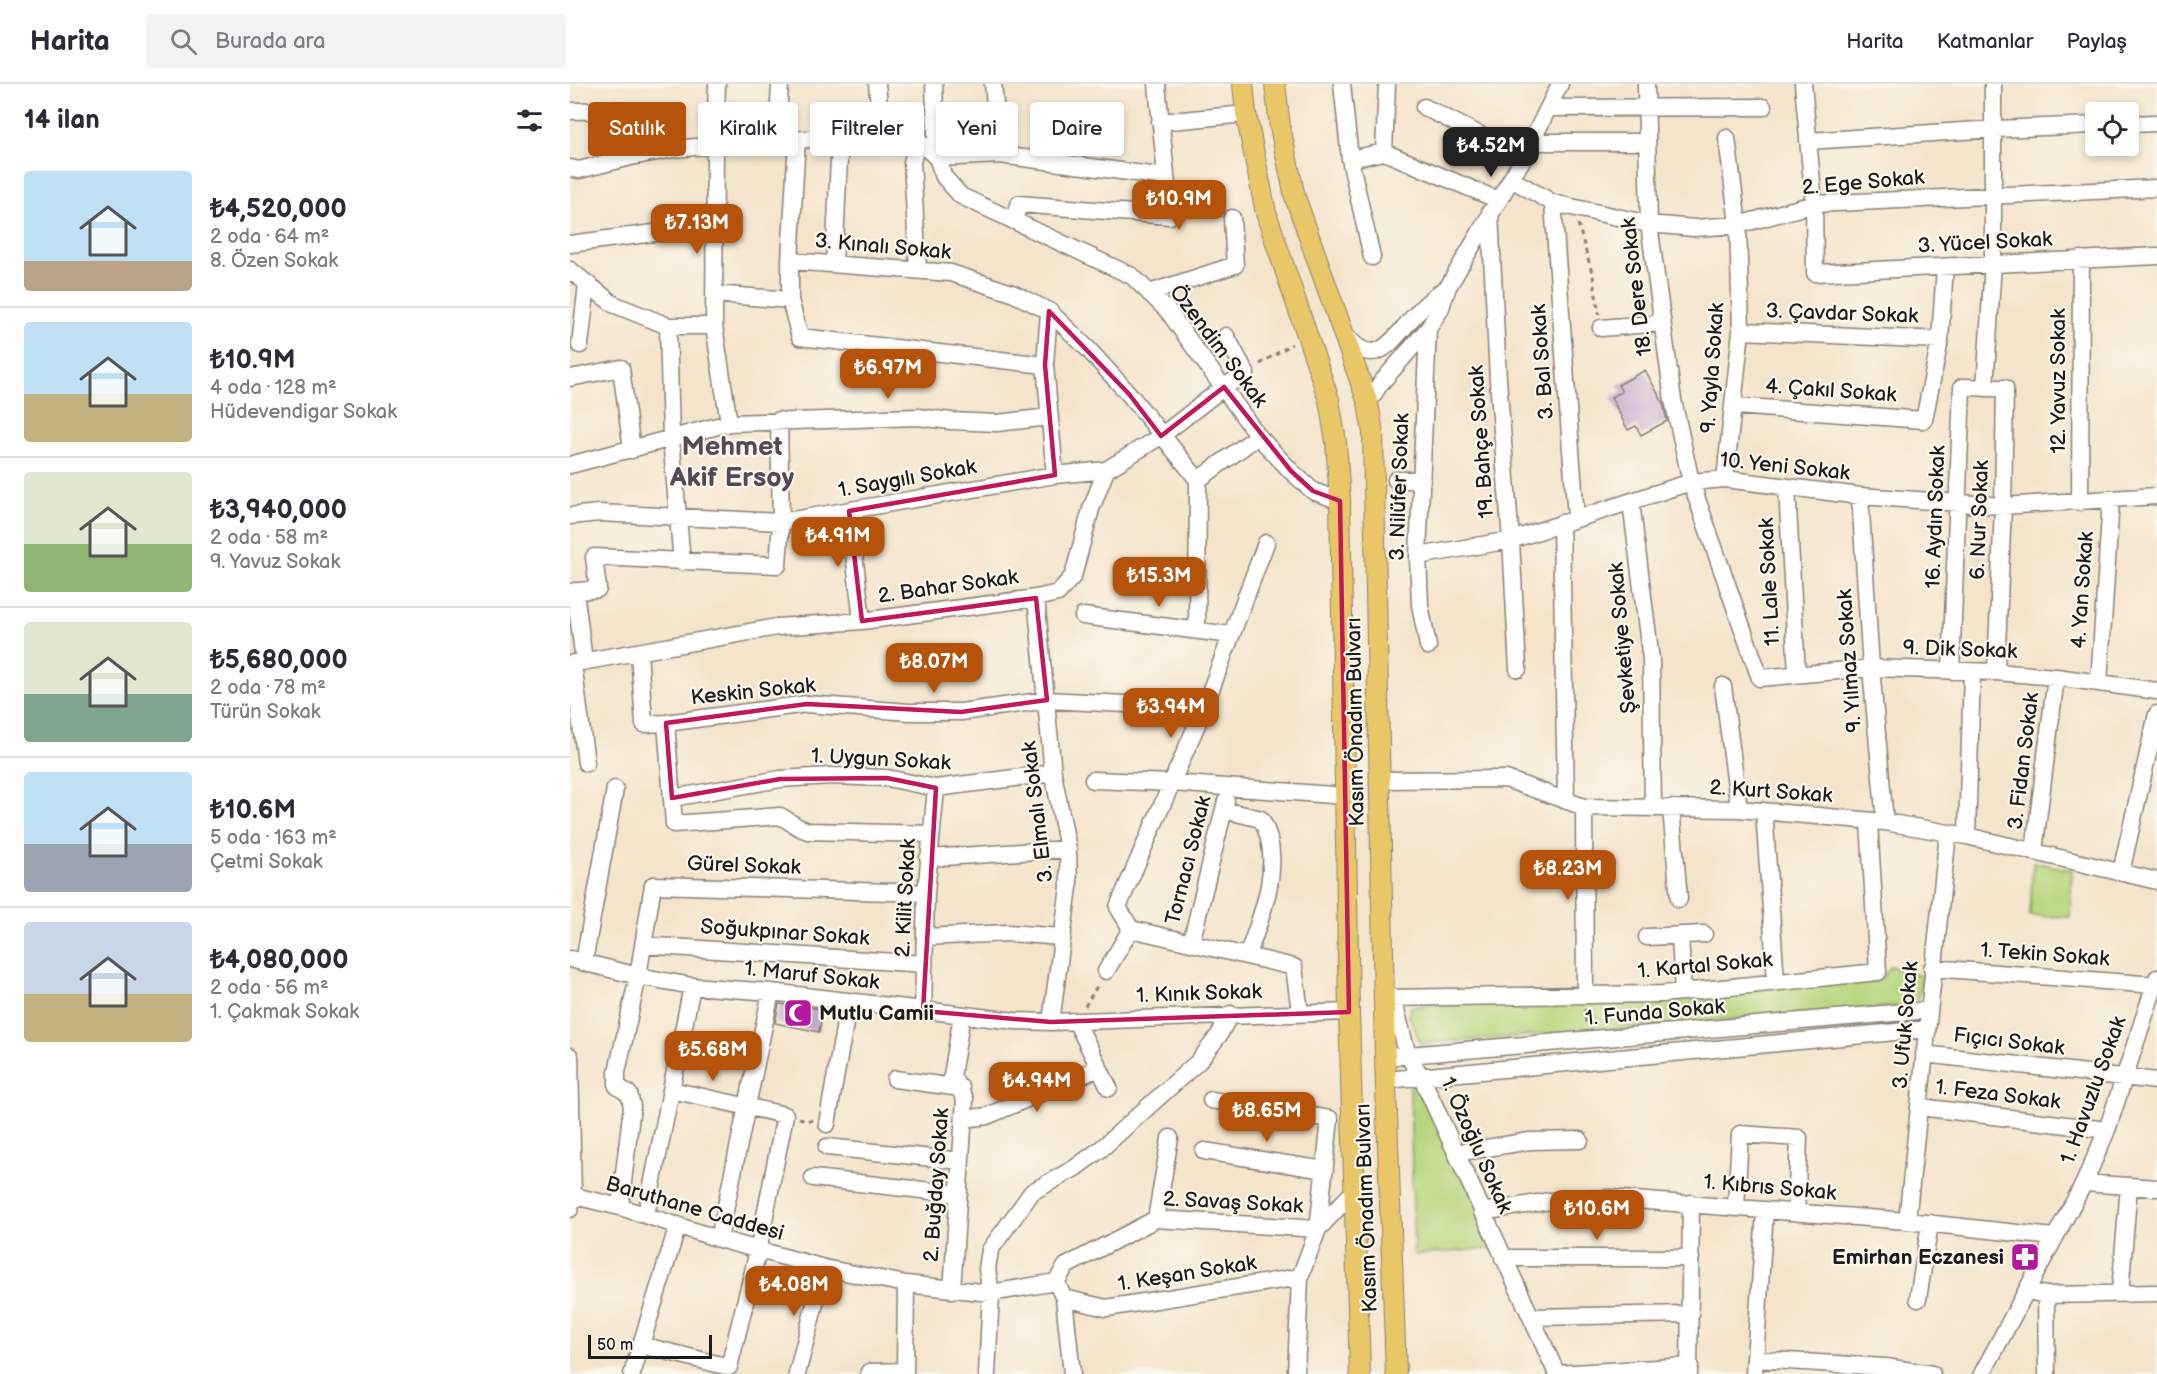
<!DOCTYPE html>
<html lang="tr">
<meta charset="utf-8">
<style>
:root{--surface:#fff;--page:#f2f2f3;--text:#2b2b33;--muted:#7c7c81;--line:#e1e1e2;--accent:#b45309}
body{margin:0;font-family:"Balsamiq Sans",sans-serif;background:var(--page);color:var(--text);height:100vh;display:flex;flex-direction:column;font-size:22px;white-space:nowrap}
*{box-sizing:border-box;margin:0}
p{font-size:20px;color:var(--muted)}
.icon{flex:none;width:33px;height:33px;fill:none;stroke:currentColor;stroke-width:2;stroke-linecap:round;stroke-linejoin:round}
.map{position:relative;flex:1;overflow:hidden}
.sheet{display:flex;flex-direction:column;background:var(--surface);width:570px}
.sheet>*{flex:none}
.hud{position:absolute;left:18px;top:18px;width:570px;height:54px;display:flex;gap:12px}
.fabs{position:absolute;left:1515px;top:18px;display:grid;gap:12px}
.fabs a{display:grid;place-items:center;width:54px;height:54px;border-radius:6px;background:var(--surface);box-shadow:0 3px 9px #0003;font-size:30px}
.scale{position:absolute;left:18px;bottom:15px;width:124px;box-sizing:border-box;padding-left:6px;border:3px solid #1c1c1c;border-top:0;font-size:16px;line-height:21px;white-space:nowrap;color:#1c1c1c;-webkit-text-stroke:4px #fbf7ec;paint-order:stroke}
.price{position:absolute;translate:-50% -51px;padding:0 14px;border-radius:12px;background:var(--accent);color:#fff;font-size:20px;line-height:39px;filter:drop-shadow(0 2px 3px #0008)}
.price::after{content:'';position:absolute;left:50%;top:36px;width:18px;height:14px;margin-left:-9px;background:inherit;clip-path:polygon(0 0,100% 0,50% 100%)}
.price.current{background:#222;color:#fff}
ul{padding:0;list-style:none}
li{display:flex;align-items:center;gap:18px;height:150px;padding:0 24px}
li+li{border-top:2px solid var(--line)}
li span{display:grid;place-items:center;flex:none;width:168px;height:120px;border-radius:6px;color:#555}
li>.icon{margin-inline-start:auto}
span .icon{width:72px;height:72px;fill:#fffc;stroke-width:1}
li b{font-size:26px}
h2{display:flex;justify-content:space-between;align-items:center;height:72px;padding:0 24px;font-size:26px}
.chip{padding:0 21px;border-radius:6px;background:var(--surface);box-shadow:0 3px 9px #0003;font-size:21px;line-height:54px}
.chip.current{background:var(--accent);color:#fff}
header{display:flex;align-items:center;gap:36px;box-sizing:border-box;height:84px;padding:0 30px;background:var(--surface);border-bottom:2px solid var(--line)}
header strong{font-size:28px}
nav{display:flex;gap:33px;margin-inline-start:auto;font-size:21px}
.search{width:420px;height:54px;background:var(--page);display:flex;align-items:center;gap:15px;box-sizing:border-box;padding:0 21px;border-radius:6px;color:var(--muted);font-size:22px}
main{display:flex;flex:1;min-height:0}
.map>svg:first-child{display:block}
.green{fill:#b6d57c;stroke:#69784c;stroke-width:1.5}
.building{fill:#bc9cc5}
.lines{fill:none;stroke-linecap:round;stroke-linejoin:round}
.minor-casing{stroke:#888074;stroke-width:19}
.major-casing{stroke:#888074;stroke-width:22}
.path{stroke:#888074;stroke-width:3;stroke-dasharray:4.5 4.5;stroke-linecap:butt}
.minor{stroke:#fff;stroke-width:16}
.major{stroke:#e9c769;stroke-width:20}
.marked{fill:none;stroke:#c2185b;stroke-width:4.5;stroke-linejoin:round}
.labels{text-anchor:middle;stroke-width:4.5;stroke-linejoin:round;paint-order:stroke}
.street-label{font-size:21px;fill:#1c1c1c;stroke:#fbf7ec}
.poi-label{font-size:21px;font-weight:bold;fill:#1c1c1c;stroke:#fbf7ec;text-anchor:start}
.district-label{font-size:27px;font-weight:bold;fill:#544957;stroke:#fbf7ec}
</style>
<header>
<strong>Harita</strong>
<div class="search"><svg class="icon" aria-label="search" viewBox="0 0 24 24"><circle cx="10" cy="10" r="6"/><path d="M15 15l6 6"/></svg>Burada ara</div>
<nav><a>Harita</a><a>Katmanlar</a><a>Paylaş</a></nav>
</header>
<main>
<section class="sheet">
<h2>14 ilan<svg class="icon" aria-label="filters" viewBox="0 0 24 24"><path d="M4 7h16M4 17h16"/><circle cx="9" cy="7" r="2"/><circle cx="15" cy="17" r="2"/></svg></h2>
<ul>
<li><span style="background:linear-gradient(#bfe0f5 75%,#b9a48a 0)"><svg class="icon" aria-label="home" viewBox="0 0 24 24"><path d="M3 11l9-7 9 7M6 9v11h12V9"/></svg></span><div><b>₺4,520,000</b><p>2 oda · 64 m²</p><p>8. Özen Sokak</p></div></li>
<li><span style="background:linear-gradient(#bfe0f5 60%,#c2b280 0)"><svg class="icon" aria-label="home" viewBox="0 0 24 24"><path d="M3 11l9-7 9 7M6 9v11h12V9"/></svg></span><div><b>₺10.9M</b><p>4 oda · 128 m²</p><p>Hüdevendigar Sokak</p></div></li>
<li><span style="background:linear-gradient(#dfe7d0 60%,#8fb573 0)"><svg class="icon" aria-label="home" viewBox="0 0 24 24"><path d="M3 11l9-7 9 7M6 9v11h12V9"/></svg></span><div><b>₺3,940,000</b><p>2 oda · 58 m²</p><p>9. Yavuz Sokak</p></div></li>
<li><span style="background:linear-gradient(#dfe7d0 60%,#7fa58c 0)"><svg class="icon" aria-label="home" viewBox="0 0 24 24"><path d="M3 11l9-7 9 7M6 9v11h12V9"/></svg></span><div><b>₺5,680,000</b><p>2 oda · 78 m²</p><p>Türün Sokak</p></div></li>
<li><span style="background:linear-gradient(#bfe0f5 60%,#9aa5b1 0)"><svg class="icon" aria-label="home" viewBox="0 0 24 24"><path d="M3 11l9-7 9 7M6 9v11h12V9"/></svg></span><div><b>₺10.6M</b><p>5 oda · 163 m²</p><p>Çetmi Sokak</p></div></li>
<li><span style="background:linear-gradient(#c9d6e8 60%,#c2b280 0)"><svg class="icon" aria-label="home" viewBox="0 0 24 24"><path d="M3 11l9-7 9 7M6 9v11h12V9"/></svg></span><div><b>₺4,080,000</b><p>2 oda · 56 m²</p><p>1. Çakmak Sokak</p></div></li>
</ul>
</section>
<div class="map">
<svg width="1587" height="1290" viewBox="0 0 1587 1290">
<rect width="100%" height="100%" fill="#fbf7ec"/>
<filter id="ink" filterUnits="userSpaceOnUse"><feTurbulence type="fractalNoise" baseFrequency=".0167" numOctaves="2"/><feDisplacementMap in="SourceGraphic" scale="12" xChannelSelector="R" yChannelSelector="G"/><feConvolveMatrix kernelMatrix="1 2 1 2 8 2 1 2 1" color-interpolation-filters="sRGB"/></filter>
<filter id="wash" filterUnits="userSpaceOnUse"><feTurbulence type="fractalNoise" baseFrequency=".008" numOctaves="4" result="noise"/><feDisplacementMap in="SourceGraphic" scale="24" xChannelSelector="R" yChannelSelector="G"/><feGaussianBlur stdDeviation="1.35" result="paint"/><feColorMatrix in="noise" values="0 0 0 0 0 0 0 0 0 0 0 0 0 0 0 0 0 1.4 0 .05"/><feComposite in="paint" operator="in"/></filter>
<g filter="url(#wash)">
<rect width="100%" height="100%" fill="#f4e4cb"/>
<path class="green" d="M1463,778L1502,786L1500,833L1460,832Z
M1321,882L1353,893L1346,921L851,960L839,932L841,923L863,920L1312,894Z
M848,993L926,1164L844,1171L840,1001Z"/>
<g id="blocks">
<path class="building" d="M1075,286L1093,319L1097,337L1071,351L1066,342L1058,346L1041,313L1052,308L1048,301Z
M209,920L253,925L249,948L205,939Z"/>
</g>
</g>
<g filter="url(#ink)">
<use href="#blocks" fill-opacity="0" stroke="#888074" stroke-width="1.5"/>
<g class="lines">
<g class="minor-casing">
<path id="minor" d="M147,0L145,62L144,242L159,339
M307,0L312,53
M364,0L367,74L374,93L391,112L562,192L598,227L688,352L721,387L743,407L770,417
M423,0L430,71
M772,0L780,75L802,173
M1076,0L1079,140L1103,316L1121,398L1190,594L1301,584L1426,588L1486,593L1587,607
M1233,0L1244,120L1245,189L1587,172
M854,23L954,73
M979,24L1193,23
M0,27L49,26
M590,38L676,30
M1558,40L1587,39
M227,55L220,177V216L230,253L475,281
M207,56L210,0
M1238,57L1424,45L1526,41
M962,58H1077
M814,68L928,116
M780,75L814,68L817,0
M0,84L9,86L61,73L103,65L207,56L312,53L351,59L367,74L430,71L596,93
M941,95L983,119L1079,140L1124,144L1168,141L1244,120L1587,104
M983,119L1006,434
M920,128L928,296L941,456L948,585
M444,136L449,120L600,132L587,0
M0,160L145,141
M220,177L381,189L442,209L479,227L517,264L559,310L628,396L627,546
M264,180L270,54
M0,186L43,220L98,242H144
M348,186L342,78L345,67L351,59
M579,209L665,181L662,134
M144,210L220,216
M479,227L475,281L485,391
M98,242L101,354L112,478
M1031,244L1092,239
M1171,247L1370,256
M775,250C806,290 823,254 846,230C856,219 866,211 878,203
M10,261L17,200
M0,294L51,284L62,366
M1415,304L1423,179V0
M798,319L810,300L858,245L870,226L878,203L954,73L990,0
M1165,322L1354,336L1370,256L1375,183
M0,381L159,339L348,333L381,337L427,339L479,333
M1155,395L1171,247L1168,141L1157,54
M628,396L688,352
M826,396H852
M1217,403L1227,590
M1290,412L1301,584L1315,738
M1061,418L1081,576L1083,724
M1510,418L1511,175
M279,427L292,537
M0,432L29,429L211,438L485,391L536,386
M991,439L996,716
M848,472L941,456L1121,398L1155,395L1290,412L1433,422L1587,412
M5,507L14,577
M0,508L28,505L24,473L208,481L211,438L209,336
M466,514L483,689L498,765L499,803L481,938
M513,532L661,551
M858,562L850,521L848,472L858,245
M69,568L74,640L96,639L104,740L210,732C222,738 224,743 238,747L361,750
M3,579L16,679
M0,580L207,543L292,537L466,514L488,509L503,492L521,425L536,386L591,352L654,303L676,289L656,252
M1381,587L1392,303L1435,304L1433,422L1426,588
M1529,599L1541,416
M1153,602L1169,725
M96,639L237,620L339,628H391L477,616L634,624
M523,696L602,699L775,712
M810,696L936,695L1014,723L1169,725L1315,738L1397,752L1587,797
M102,714L210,695L261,692L317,694L366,704L483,689
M1014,723L1015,911
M1101,724L1109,815
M654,726L691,735C715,775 692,832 677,872
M1194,727L1206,897
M1397,752L1402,588
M1464,767L1486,593
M358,774L498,765
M1551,788L1587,630
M561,845L548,823L634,624L696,459
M561,845L724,883L730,928
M1110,851L1113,908
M355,853L438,849L492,853
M1077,853L1134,850
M621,859L656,717
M73,861L354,880
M0,875L68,892L122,902L201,908L445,937L481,938L779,928
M14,878L45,705
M1362,884L1585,901
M536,887L561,845
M814,914L1092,910L1308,888L1299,738
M823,914L838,972L851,992L987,1290
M353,927L356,809L366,704
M506,937L539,1004
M1354,970L1587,997
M0,972L3,1113L0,1125
M815,973L1359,926
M325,995L391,1004
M816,996L1357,945
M1350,1023L1537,1046
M394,1035L417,1032L529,984
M257,1040L279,917
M257,1063L391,1077
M634,1067L755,1086
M886,1069L960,1057L1010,1056
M243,1094L389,1110
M1514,1099L1587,1104
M0,1111L50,1123L149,1155L254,1184L336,1200L421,1209L486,1198
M50,1123L62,1022L59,1010L47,1002V988L68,892L83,801L356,809
M1166,1124L1170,1050L1229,1054L1226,1128
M912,1128L980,1117L1039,1114L1337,1137L1484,1153
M76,1131L122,902
M586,1135L600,1054
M1337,1137L1378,749
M149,1155L201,908
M933,1174H1121
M486,1198L496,1182L586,1135L748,1145L760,1035L641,1016
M486,1198L494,1214L536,1224L730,1193
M382,1206L395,1015L382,992L392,931
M1457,1207L1476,1211L1587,1209
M1550,1209L1559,1102
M1476,1211L1477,1290
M494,1214L502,1290
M1348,1215L1360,1139
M961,1233L1121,1230
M71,1261L159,1283L188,1167L215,1031L101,1006
M1185,1275L1315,1283L1362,1290
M62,1290L108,1141
M227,1290L254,1184
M299,1290L300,1288L335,1287
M335,1290L336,1200
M417,1290L421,1209L417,1185L420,1166L462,1108L505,1084L531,1065L629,977L649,951L660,930
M726,1290L730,1193L748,1145L783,1108
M987,1290L1120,1282
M1119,1290L1121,1119
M1184,1290L1195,1127
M1412,1290L1514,1099L1537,1046L1587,894"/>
</g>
<g class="major-casing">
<path id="major" d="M673,0L676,30L696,129L759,316L766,358L770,417L779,928L790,1290
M705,0L710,43L725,113L798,319L803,349L815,973L826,1290"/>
</g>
<path class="path" d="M1008,140L1023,192L1029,230
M690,280L722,260
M515,922L529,899
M1015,925L1016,940
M229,1034L243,1037"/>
<use href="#minor" class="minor"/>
<use href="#major" class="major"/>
</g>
</g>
<path class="marked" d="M479,227L559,310L591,352L654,303L721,387L743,407L770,417L779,928L481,938L353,927L366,704L317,694L210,695L102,714L96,639L237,620L391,628L477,616L466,514L292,537L279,427L485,391L475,281Z"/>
<defs>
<g id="mosque-square" transform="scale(1.5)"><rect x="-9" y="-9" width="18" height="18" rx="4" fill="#b5179e" stroke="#fbf7ec"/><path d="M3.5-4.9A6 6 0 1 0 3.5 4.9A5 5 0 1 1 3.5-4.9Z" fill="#fff"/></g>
<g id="pharmacy-square" transform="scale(1.5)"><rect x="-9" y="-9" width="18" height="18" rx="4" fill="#b5179e" stroke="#fbf7ec"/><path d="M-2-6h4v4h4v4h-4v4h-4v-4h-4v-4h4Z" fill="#fff"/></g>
</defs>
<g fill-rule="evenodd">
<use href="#mosque-square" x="228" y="929"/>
<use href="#pharmacy-square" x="1455" y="1173"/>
</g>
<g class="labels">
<g class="street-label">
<text transform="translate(1293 98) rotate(-5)" y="7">2. Ege Sokak</text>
<text transform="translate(1415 158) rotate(-3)" y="7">3. Yücel Sokak</text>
<text transform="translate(313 162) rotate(5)" y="7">3. Kınalı Sokak</text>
<text transform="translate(1066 203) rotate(-97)" y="7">18. Dere Sokak</text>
<text transform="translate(1272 229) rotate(2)" y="7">3. Çavdar Sokak</text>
<text transform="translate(649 262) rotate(53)" y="7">Özendim Sokak</text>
<text transform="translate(972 278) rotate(-94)" y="7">3. Bal Sokak</text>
<text transform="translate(1142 284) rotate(-86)" y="7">9. Yayla Sokak</text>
<text transform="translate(1488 297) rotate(-90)" y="7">12. Yavuz Sokak</text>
<text transform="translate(1261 306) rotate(4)" y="7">4. Çakıl Sokak</text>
<text transform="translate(911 358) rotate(-94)" y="7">19. Bahçe Sokak</text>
<text transform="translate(1215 382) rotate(6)" y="7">10. Yeni Sokak</text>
<text transform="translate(337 394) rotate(-10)" y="7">1. Saygılı Sokak</text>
<text transform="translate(829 403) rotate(-88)" y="7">3. Nilüfer Sokak</text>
<text transform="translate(1365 433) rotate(-88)" y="7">16. Aydın Sokak</text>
<text transform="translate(1409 436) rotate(-88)" y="7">6. Nur Sokak</text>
<text transform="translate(1199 498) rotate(-93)" y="7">11. Lale Sokak</text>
<text transform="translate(378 502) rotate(-8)" y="7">2. Bahar Sokak</text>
<text transform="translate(1512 506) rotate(-86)" y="7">4. Yan Sokak</text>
<text transform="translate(1052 554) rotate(-95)" y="7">Şevketiye Sokak</text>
<text transform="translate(1390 565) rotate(2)" y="7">9. Dik Sokak</text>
<text transform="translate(1279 577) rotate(-94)" y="7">9. Yılmaz Sokak</text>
<text transform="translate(183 607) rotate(-6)" y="7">Keskin Sokak</text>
<text transform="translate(785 638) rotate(-91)" y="7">Kasım Önadım Bulvarı</text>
<text transform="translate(311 675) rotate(3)" y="7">1. Uygun Sokak</text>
<text transform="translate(1453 677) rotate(-83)" y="7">3. Fidan Sokak</text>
<text transform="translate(1201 707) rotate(4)" y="7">2. Kurt Sokak</text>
<text transform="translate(467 728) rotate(-97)" y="7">3. Elmalı Sokak</text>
<text transform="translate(618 776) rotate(-76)" y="7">Tornacı Sokak</text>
<text transform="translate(174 781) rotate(2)" y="7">Gürel Sokak</text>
<text transform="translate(335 814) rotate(-87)" y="7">2. Kilit Sokak</text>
<text transform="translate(215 848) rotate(4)" y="7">Soğukpınar Sokak</text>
<text transform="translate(1475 870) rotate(4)" y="7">1. Tekin Sokak</text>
<text transform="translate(1135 881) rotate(-5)" y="7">1. Kartal Sokak</text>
<text transform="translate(242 891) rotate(6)" y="7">1. Maruf Sokak</text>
<text transform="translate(629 909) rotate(-2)" y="7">1. Kınık Sokak</text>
<text transform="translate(1085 928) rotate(-5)" y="7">1. Funda Sokak</text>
<text transform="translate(1335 941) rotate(-85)" y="7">3. Ufuk Sokak</text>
<text transform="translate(1439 957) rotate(7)" y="7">Fıçıcı Sokak</text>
<text transform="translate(1523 1006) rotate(-70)" y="7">1. Havuzlu Sokak</text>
<text transform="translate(1428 1010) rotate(7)" y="7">1. Feza Sokak</text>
<text transform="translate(907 1061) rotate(66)" y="7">1. Özoğlu Sokak</text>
<text transform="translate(366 1101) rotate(-86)" y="7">2. Buğday Sokak</text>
<text transform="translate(1200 1103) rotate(5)" y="7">1. Kıbrıs Sokak</text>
<text transform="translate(663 1118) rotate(3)" y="7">2. Savaş Sokak</text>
<text transform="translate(125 1124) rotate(16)" y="7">Baruthane Caddesi</text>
<text transform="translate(796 1124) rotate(-92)" y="7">Kasım Önadım Bulvarı</text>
<text transform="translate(617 1189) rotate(-9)" y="7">1. Keşan Sokak</text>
</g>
<g class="poi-label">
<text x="249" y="936">Mutlu Camii</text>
<text x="1434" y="1180" text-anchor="end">Emirhan Eczanesi</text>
</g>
<g class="district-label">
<text x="162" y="371">Mehmet<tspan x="162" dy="31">Akif Ersoy</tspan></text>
</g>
</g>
</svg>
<div class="fabs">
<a><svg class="icon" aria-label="locate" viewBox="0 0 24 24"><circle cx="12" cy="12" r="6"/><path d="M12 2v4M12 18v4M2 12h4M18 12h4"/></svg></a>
</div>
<div class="scale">50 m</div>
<b class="price current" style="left:921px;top:94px">₺4.52M</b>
<b class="price" style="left:609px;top:147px">₺10.9M</b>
<b class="price" style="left:127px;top:171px">₺7.13M</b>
<b class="price" style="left:318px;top:316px">₺6.97M</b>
<b class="price" style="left:268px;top:484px">₺4.91M</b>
<b class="price" style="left:589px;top:524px">₺15.3M</b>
<b class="price" style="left:364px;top:610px">₺8.07M</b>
<b class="price" style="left:601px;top:655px">₺3.94M</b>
<b class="price" style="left:998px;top:817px">₺8.23M</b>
<b class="price" style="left:143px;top:998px">₺5.68M</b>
<b class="price" style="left:467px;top:1029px">₺4.94M</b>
<b class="price" style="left:697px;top:1059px">₺8.65M</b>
<b class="price" style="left:1027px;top:1157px">₺10.6M</b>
<b class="price" style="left:224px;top:1233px">₺4.08M</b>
<div class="hud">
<a class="chip current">Satılık</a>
<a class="chip">Kiralık</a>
<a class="chip">Filtreler</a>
<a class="chip">Yeni</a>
<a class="chip">Daire</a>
</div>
</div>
</main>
